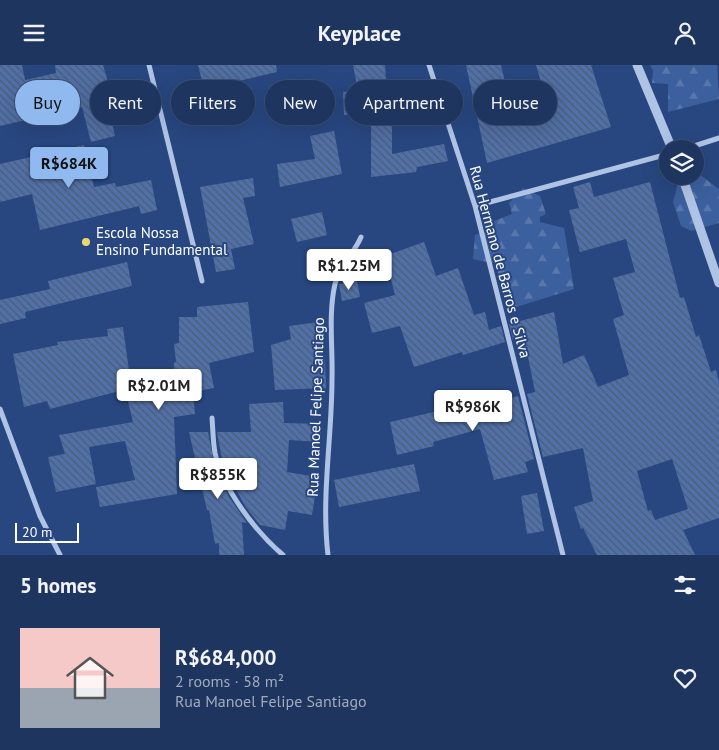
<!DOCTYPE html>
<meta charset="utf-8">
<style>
:root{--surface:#1e3560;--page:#263d66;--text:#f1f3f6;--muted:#a1abbd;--line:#3c5075;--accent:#90b9f0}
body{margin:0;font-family:"PT Sans",sans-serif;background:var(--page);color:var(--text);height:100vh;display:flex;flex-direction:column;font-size:19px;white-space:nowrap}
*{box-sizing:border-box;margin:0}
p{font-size:16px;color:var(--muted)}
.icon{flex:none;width:28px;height:28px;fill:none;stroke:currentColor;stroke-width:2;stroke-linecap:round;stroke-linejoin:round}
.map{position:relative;height:490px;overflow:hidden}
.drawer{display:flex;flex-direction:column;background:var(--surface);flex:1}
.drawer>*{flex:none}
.guide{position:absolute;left:15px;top:15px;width:690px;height:45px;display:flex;gap:10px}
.controls{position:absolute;left:659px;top:75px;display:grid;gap:10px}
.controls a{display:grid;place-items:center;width:45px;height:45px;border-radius:50%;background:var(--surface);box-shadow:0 5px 20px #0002,0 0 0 1px var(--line);font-size:25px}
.scale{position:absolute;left:15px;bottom:12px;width:64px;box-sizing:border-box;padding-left:5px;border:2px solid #fff;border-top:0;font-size:14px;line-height:18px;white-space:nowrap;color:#fff;-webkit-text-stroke:4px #284780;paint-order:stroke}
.price{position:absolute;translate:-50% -42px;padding:0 11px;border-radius:5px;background:#fff;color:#222;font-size:16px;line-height:32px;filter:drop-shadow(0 1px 2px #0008)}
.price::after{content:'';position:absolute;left:50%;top:30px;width:15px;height:11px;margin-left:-8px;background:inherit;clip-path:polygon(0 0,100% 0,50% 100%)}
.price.current{background:var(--accent);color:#111}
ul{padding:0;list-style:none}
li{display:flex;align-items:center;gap:15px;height:125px;padding:0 20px}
li span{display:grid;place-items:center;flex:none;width:140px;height:100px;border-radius:0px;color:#555}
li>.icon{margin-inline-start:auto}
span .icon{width:60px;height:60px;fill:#fffc;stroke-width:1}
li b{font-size:21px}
h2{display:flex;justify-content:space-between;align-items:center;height:60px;padding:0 20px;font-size:21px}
.pill{padding:0 18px;border-radius:22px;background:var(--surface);box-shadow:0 5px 20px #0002,0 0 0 1px var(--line);font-size:18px;line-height:45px}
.pill.current{background:var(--accent);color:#111}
header{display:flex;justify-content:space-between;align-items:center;height:65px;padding:0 20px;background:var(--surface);font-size:22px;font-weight:700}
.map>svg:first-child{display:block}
.forest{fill:url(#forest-firs)}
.building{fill:url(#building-back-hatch);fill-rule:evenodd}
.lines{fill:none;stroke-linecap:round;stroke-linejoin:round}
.minor{stroke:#afc3e5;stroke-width:5}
.tertiary{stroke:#afc3e5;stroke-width:9}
.poi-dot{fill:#edd575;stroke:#284780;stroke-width:2}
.labels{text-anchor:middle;stroke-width:4;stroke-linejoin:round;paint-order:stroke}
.poi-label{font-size:15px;fill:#fff;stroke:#284780;text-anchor:start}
.street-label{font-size:15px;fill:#fff;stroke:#284780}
</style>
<header><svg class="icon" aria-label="menu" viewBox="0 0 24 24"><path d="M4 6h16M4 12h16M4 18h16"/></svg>Keyplace<svg class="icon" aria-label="person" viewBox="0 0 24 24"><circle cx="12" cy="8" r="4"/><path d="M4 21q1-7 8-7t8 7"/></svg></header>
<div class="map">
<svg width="719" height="490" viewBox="0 0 719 490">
<defs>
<pattern id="forest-firs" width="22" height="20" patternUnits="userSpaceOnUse" patternTransform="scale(1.25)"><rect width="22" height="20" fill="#3c5f9d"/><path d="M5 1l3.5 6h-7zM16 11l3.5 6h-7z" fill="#5977ac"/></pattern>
<pattern id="building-back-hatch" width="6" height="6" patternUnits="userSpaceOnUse" patternTransform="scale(1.25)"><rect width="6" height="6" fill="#5070a8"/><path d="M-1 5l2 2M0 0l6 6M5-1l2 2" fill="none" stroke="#4e5c75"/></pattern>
</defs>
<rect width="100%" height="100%" fill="#284780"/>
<path class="forest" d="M650,0H717L719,34L668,47V19L652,18L653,6Z
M695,106L719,124V158L691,166L681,161L673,137L680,111H695Z
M523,123L540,131L546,149L540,152V157L564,163L574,224L510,244L495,199L473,194L475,170L495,163L494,156L512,149L509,138Z"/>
<path class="building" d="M0,0H22L25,15L56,8L55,0H103L111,27L105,28L115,71L91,77L82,42L0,61Z
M198,0H276L277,7L204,24Z
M353,0H385L389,61H392V89L444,79L448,96L417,102L416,107L371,112V48L344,50L343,27L358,26Z
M466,0H501L515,59L550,49L536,0H591L611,62L487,98Z
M334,66L342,109L280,122L277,99L315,94L310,71Z
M84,80L94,122L115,118L116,122L151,115L157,145L141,149L139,141L40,165L32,129L0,137V99Z
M253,113L255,131L243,133L254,179L231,184L235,204L216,207L200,122Z
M590,117L594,132L650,117L680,233L684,232L696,272L699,270L711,307L716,305L719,317V453L683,465L695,490H597L583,463L581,464L574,442L593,436L583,383L543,392L527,329L535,327L528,292L525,293L520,273L513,275L509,259L554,247L563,299L584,290L598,322L629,310L613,254L624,250L613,213L635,207L626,174L580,187L569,145L579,143L573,122ZM672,394L688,444L655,455L651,445L648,446L637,406Z
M322,147L327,170L297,177L291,154Z
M424,177L436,211L458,203L474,250L485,247L489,265L501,261L505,277L463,290L462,287L414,302L400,261L372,268L364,238L395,230L385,191Z
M127,197L132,221L25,247L26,253L0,259V235L50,224L48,216Z
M357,216L360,232L342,236L339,219Z
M248,237L254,287L209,298L214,323L193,327L195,349L174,352L177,429L100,442L96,422L135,415L125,376L89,382L96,419L56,427L48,392L65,389L59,370L133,357L127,333L168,325L167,308H174V298L176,297L174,279L179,278V252H197V242Z
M319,257L325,295L326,323L275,325L271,280L291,274L289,261Z
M123,262L129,306L132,305L135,322L50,344L47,336L24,342L13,289L58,280L57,277L108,271L107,264Z
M472,331L474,342L518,331L534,394L525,397L528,407L494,415L480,364L433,377L434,381L397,390L390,357L447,344L445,338Z
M283,337L284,358L321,359V377L289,375L287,407L317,412V419L312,450L288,446L285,465L260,460L245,441L223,400L217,367H251L249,339Z
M189,367H208L215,403L229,432L247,458L242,457L244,490H219V478L215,479L209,445H207Z
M414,399L420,426L339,442L334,415Z
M537,428L544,466L527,469L521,431Z"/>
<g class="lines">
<path class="minor" d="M149,0L202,216
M429,0L475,141L563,490
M685,84L719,73
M475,141L668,89
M0,344L40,451L60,490
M212,353C213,365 213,377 215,388C223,424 255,466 283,490
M328,490C321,431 332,373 332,314C333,283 328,250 335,219C339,201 354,189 361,172"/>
<path class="tertiary" d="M637,0L672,84
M682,111L719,218"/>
</g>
<circle class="poi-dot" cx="86" cy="177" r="5"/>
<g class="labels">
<g class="poi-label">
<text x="96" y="173">Escola Nossa<tspan x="96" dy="17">Ensino Fundamental</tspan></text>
</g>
<g class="street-label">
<text transform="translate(500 197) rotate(75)" y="5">Rua Hermano de Barros e Silva</text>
<text transform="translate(316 342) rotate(-88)" y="5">Rua Manoel Felipe Santiago</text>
</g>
</g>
</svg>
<div class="controls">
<a><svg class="icon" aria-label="layers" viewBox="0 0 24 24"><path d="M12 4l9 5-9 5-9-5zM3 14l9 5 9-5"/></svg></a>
</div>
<div class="scale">20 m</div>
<b class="price current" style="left:69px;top:124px">R$684K</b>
<b class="price" style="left:349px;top:226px">R$1.25M</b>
<b class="price" style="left:159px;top:346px">R$2.01M</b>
<b class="price" style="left:473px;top:367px">R$986K</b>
<b class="price" style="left:218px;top:435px">R$855K</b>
<div class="guide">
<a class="pill current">Buy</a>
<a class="pill">Rent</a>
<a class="pill">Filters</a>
<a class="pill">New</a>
<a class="pill">Apartment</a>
<a class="pill">House</a>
</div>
</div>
<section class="drawer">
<h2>5 homes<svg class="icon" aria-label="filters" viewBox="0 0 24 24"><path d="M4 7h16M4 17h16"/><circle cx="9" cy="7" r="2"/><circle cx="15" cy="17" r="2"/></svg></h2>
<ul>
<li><span style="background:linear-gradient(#f6c9c9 60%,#9aa5b1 0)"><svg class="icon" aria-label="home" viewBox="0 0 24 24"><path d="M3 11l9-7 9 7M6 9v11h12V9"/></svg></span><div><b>R$684,000</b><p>2 rooms · 58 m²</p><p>Rua Manoel Felipe Santiago</p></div><svg class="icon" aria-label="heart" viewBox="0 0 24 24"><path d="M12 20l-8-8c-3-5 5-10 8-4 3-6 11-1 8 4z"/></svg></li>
</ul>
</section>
